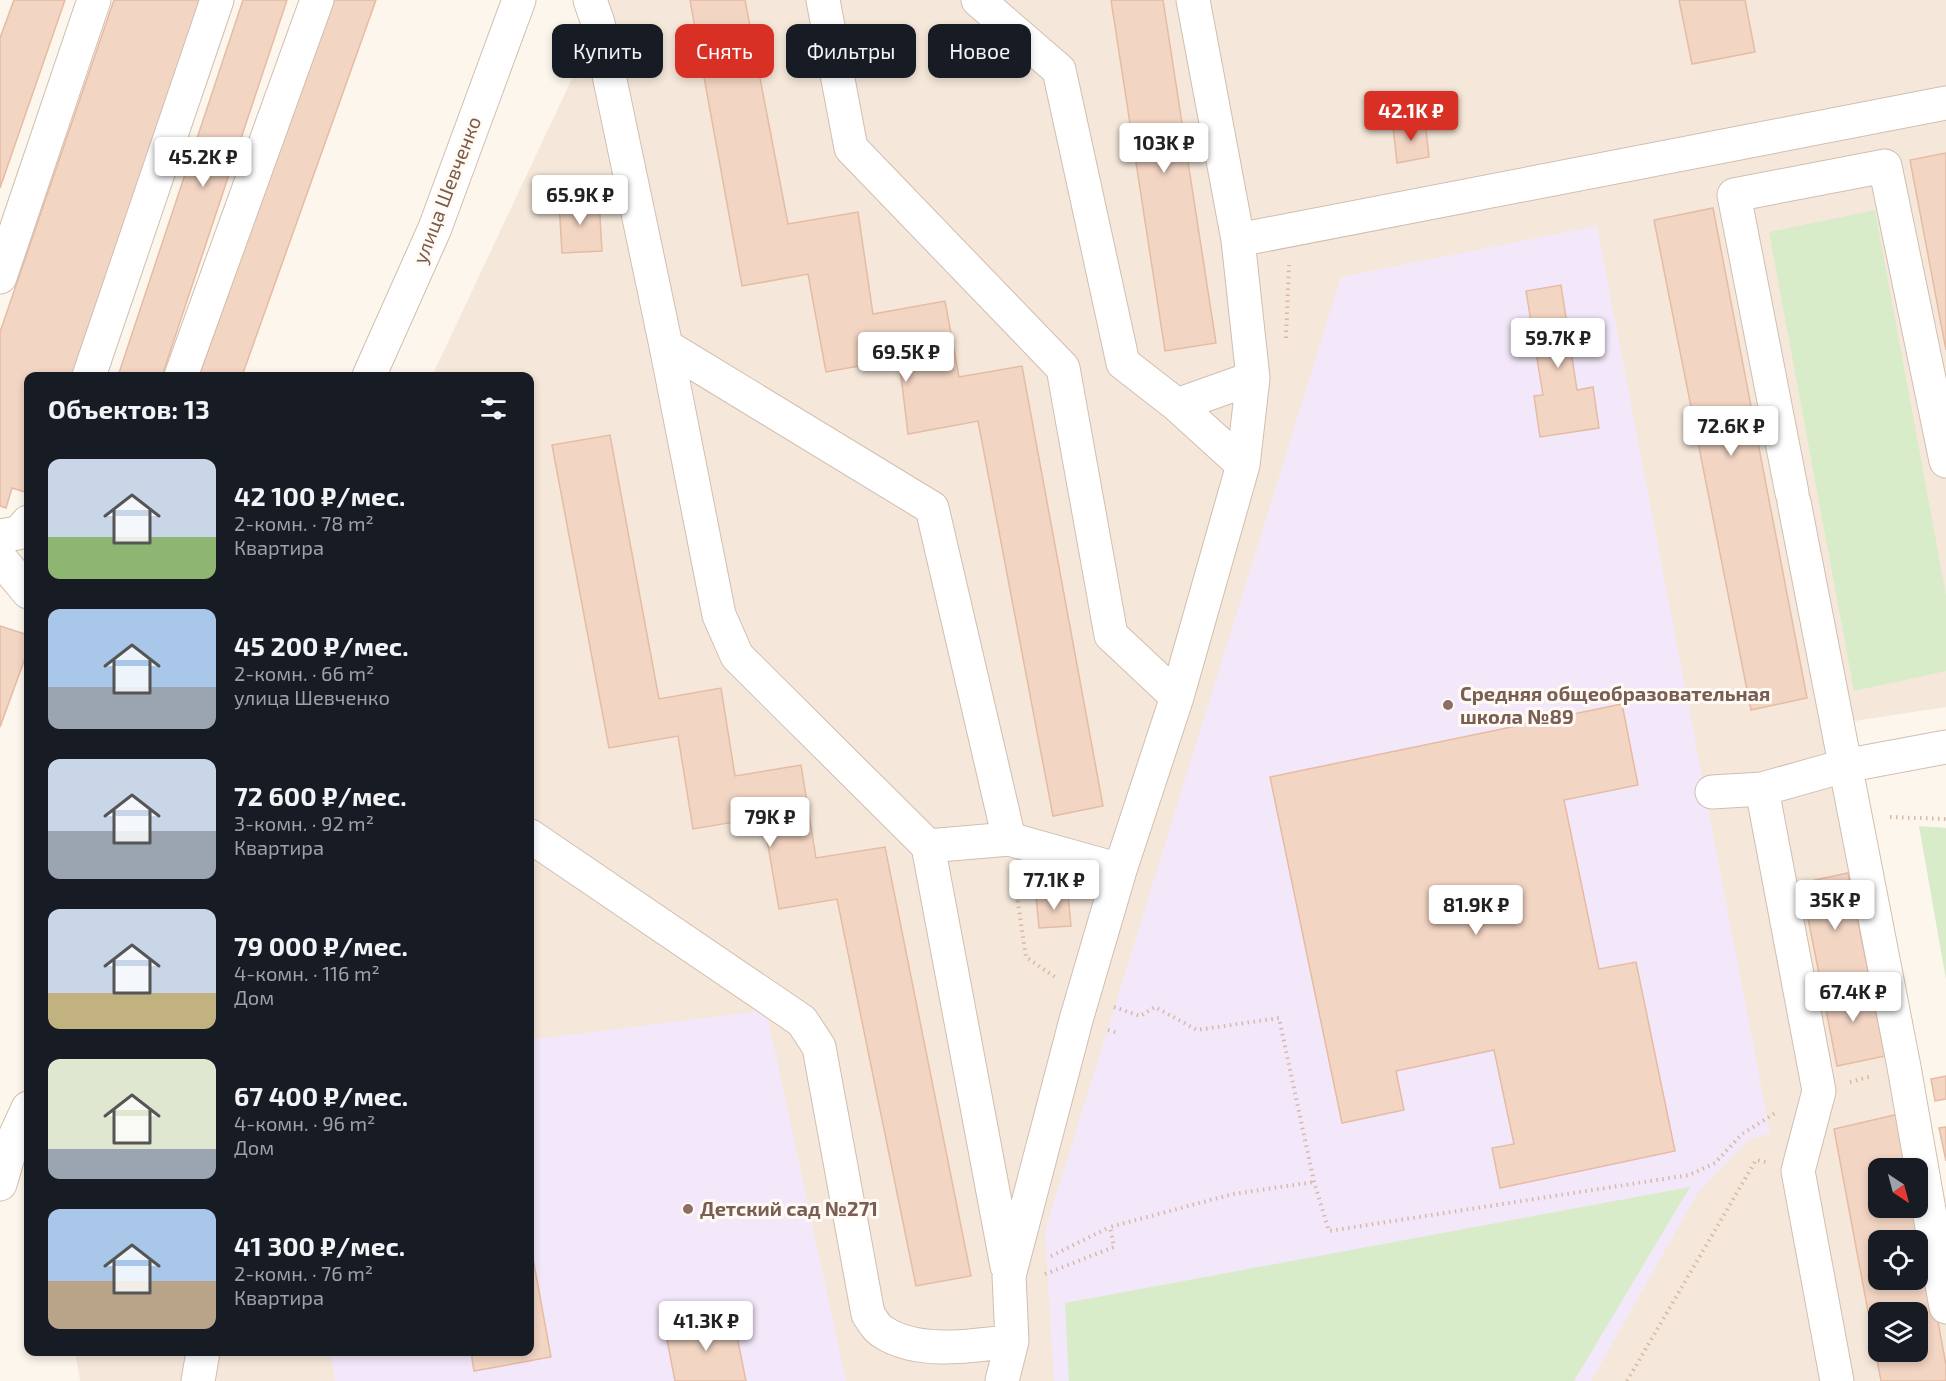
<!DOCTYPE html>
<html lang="ru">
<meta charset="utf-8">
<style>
:root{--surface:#171b24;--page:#242831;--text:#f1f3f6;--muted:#9ea1a6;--accent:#d93025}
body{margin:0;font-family:"Exo 2",sans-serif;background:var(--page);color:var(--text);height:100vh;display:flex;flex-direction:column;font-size:22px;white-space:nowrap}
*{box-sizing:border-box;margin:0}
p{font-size:20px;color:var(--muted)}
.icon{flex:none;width:33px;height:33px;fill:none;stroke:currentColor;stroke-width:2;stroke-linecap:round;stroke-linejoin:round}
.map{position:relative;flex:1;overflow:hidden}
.panel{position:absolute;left:24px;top:372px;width:510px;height:984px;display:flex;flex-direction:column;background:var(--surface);border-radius:12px;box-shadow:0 3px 9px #0003}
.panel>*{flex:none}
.hud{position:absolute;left:552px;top:24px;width:570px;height:54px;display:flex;gap:12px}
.needle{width:39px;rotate:144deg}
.fabs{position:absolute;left:1868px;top:1158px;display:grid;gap:12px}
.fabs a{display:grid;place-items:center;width:60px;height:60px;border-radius:12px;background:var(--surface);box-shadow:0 3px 9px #0003;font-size:30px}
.price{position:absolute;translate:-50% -51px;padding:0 14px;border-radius:6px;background:#fff;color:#222;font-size:20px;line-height:39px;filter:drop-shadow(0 2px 3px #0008)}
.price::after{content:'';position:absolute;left:50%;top:36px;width:18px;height:14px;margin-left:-9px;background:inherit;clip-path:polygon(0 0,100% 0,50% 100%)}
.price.current{background:var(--accent);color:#fff}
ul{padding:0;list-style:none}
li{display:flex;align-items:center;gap:18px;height:150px;padding:0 24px}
li span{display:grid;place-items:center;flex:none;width:168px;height:120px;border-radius:12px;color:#555}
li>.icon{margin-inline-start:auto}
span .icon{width:72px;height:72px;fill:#fffc;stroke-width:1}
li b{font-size:26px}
h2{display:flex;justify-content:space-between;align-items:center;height:72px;padding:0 24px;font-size:26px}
.chip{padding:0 21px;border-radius:12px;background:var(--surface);box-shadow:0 3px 9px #0003;font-size:21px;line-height:54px}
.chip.current{background:var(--accent);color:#fff}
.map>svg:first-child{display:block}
.residential{fill:#f5e8da;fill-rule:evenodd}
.education{fill:#f3e8fa}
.green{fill:#d8ecc9}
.building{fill:#f3d5c3;stroke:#e6bba3;stroke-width:1.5;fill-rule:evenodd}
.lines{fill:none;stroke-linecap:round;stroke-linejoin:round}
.minor-casing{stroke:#d1beb0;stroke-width:35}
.path{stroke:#d9b8a5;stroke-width:4;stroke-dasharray:1.5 4.5;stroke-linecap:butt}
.minor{stroke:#fff;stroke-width:33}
.education-dot{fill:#8d6e63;stroke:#fffaf3;stroke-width:2}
.labels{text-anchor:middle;stroke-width:6;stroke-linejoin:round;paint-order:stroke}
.street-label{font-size:20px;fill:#7a5c4d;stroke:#fffaf3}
.education-label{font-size:20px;font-weight:bold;fill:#785e54;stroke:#fffaf3;text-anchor:start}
</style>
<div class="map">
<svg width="1946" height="1381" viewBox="0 0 1946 1381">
<rect width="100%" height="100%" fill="#fdf6ec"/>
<path class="residential" d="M609,0H1946V707L1848,722L1946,1233V1381H80L75,1352H530V376H432ZM1878,1168H1917V1208H1878ZM1878,1240H1917V1280H1878ZM1878,1312H1917V1352H1878Z"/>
<path class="education" d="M1597,226L1770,1133L1748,1140L1697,1194L1591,1381H1054L1045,1231L1341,277Z
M766,1010L846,1381H335L330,1352H530V1040Z"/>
<path class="green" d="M1875,210L1946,595V671L1854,691L1769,232Z
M1919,826L1946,828V980Z
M1690,1187L1574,1381H1069L1065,1303Z"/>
<path class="building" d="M14,0H65L0,188V38Z
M114,0H206L77,376H28V493L12,488L6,508L0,506V332Z
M243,0H287L162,376H118Z
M333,0H376L242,376H199Z
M690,0H745L788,224L858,212L873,314L945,301L959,377L1022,366L1103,806L1053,816L978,421L908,434L899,359L826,372L808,274L742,286Z
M1111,0H1163L1216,343L1165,351Z
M1679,0H1745L1755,52L1692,64Z
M1425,120L1429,157L1397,163L1393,127Z
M1946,153V350L1910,160Z
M599,200L602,251L562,253L559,202Z
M1713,208L1807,698L1751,710L1654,220Z
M1561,285L1577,390L1593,387L1599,428L1540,437L1534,396L1543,395L1526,291Z
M610,435L659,699L721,688L735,776L801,765L816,858L885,847L971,1276L916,1286L837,899L779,909L763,817L693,829L678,736L609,748L552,445Z
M0,626L28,635V650L0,727Z
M1622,704L1638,785L1564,800L1599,969L1636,962L1675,1151L1500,1188L1492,1148L1514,1144L1494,1050L1396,1071L1404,1110L1342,1123L1270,777Z
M1848,873L1870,980L1822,989L1801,883Z
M1068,894L1071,926L1039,928L1036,896Z
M1870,980L1885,1056L1837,1066L1822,989Z
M1946,1076V1099L1935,1101L1931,1079Z
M1899,1114L1909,1168H1878V1208H1917L1946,1365V1381H1881L1834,1129ZM1878,1240H1917V1280H1878ZM1878,1312H1917V1352H1878Z
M1946,1127V1161L1939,1128Z
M530,1242L551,1357L474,1371L471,1352H530Z
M733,1316L746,1381H675L665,1330Z"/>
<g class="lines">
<g class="minor-casing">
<path id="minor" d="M590,0L598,23L666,346L719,615L737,656L928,846L1009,839L1120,870
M823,0L851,148L1063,368L1111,635L1177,697
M978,0L1059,70L1123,363L1177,405L1253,378
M1238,240L1946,103
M0,277L94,0
M666,346L932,508L1009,839
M89,376L217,0
M181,376L317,0
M369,376L435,228L519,0
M1177,405L1243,465
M1792,493L1734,195L1885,166L1946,461
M1794,502L1904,1067L1946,1307
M0,536L18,533L28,522
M0,558L28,592
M1762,789L1819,1091L1798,1171L1837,1381
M1712,792L1762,789L1844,766L1946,747
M530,836L802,1021L819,1047L868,1314C872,1320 877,1329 883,1332C917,1355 974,1346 1012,1341L1009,1276L1076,1020L1120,870L1177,697L1243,465L1253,378L1238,240L1193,0
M928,846L1007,1266
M0,1184L12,1143L28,1108
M198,1381L203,1352
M1002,1381L1012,1341"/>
</g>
<path class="path" d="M1286,338L1289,265
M1890,817L1946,819
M1014,877L1026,957L1055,977
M1114,1007L1140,1016L1155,1007L1197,1030L1279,1018L1314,1182L1329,1231L1689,1175L1715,1163L1742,1134L1777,1112
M1108,1030L1119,1033
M1850,1082L1872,1076
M1051,1256L1110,1227
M1045,1274L1114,1247L1110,1227L1233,1194L1314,1182
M1627,1381L1756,1160L1766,1162"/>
<use href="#minor" class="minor"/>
</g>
<g class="education-dot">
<circle cx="1448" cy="705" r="6"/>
<circle cx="688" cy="1209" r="6"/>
</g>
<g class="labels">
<g class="street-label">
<text transform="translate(447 190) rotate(-69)" y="7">улица Шевченко</text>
</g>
<g class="education-label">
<text x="1460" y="701">Средняя общеобразовательная<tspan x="1460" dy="23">школа №89</tspan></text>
<text x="700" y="1216">Детский сад №271</text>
</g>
</g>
</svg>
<div class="fabs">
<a><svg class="needle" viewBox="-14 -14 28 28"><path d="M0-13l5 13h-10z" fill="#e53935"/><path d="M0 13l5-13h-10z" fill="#9ea1a6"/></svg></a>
<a><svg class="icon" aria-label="locate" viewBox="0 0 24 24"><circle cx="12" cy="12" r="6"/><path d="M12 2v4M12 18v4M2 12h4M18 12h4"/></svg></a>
<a><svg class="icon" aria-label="layers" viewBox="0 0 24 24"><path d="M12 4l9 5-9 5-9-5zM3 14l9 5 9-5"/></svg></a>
</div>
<b class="price current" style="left:1411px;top:142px">42.1K ₽</b>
<b class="price" style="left:1164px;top:174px">103K ₽</b>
<b class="price" style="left:203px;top:188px">45.2K ₽</b>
<b class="price" style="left:580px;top:226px">65.9K ₽</b>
<b class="price" style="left:1558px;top:369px">59.7K ₽</b>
<b class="price" style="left:906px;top:383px">69.5K ₽</b>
<b class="price" style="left:1731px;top:457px">72.6K ₽</b>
<b class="price" style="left:770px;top:848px">79K ₽</b>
<b class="price" style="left:1054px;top:911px">77.1K ₽</b>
<b class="price" style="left:1835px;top:931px">35K ₽</b>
<b class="price" style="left:1476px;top:936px">81.9K ₽</b>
<b class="price" style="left:1853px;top:1023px">67.4K ₽</b>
<b class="price" style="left:706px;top:1352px">41.3K ₽</b>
<div class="hud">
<a class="chip">Купить</a>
<a class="chip current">Снять</a>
<a class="chip">Фильтры</a>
<a class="chip">Новое</a>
</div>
<section class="panel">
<h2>Объектов: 13<svg class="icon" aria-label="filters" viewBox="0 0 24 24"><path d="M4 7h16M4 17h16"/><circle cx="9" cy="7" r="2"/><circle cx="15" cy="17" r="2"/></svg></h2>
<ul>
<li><span style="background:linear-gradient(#c9d6e8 65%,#8fb573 0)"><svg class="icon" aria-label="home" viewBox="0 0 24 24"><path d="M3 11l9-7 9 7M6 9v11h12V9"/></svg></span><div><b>42 100 ₽/мес.</b><p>2-комн. · 78 m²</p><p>Квартира</p></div></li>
<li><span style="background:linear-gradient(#a9c7e8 65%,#9aa5b1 0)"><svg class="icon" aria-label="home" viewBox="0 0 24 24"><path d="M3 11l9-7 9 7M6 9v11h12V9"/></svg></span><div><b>45 200 ₽/мес.</b><p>2-комн. · 66 m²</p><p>улица Шевченко</p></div></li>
<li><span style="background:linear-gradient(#c9d6e8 60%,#9aa5b1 0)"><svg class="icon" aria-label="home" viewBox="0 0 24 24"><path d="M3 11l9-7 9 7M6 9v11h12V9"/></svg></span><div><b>72 600 ₽/мес.</b><p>3-комн. · 92 m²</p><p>Квартира</p></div></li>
<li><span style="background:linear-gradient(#c9d6e8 70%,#c2b280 0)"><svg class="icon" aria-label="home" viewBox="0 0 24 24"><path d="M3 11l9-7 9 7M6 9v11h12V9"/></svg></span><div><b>79 000 ₽/мес.</b><p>4-комн. · 116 m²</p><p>Дом</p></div></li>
<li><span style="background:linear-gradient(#dfe7d0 75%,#9aa5b1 0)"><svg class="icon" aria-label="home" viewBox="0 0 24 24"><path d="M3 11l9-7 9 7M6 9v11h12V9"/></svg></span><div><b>67 400 ₽/мес.</b><p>4-комн. · 96 m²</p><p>Дом</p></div></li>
<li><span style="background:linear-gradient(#a9c7e8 60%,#b9a48a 0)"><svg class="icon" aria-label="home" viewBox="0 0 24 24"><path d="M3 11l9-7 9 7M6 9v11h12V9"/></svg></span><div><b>41 300 ₽/мес.</b><p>2-комн. · 76 m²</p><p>Квартира</p></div></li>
</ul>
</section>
</div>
